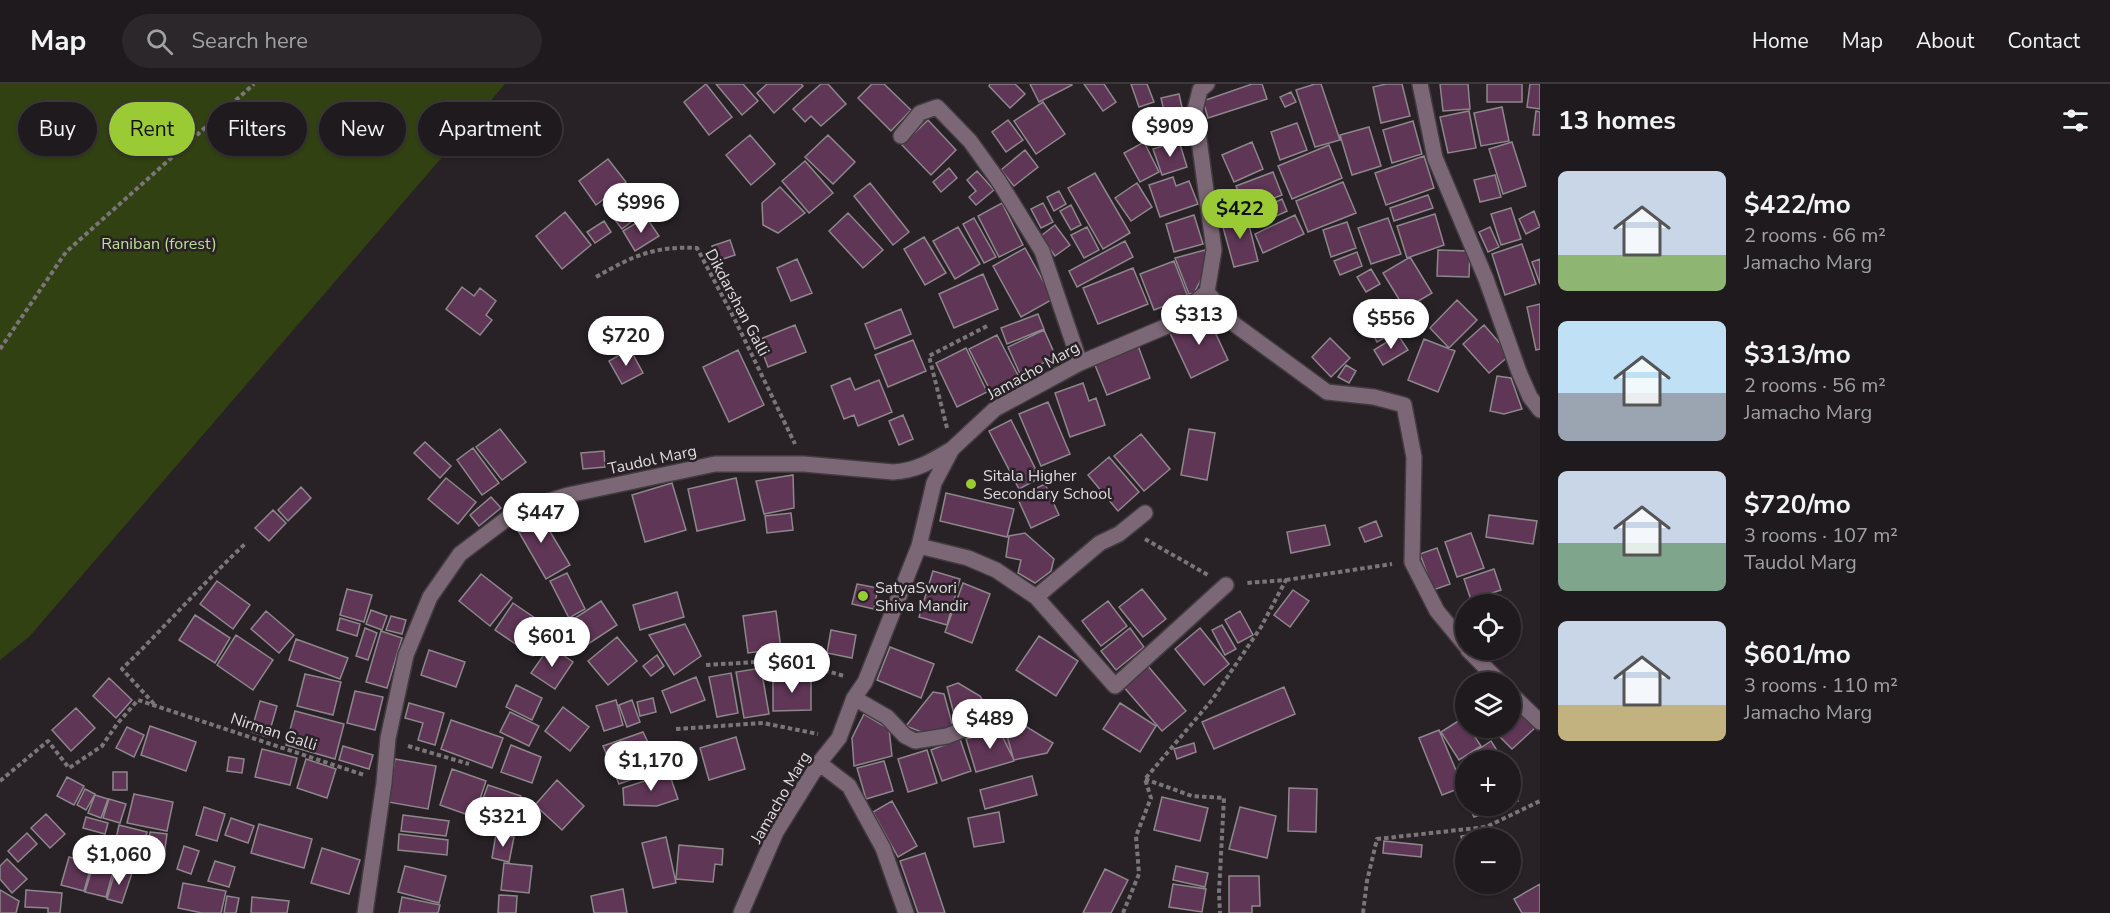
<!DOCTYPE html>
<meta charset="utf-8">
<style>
:root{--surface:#1e1a1d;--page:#2b272a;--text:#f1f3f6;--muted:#a1a1a4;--line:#3c383b;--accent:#9acb34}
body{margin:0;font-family:"Nunito Sans",sans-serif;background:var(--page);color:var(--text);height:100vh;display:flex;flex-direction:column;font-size:22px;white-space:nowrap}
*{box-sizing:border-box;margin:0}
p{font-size:20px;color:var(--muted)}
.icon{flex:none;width:33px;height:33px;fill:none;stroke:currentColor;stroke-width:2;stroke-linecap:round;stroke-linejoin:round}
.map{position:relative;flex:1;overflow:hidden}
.sheet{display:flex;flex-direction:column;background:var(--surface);width:570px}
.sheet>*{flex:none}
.guide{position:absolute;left:18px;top:18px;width:570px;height:54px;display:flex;gap:12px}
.buttons{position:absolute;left:1455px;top:510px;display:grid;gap:12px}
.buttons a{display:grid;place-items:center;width:66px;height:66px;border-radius:50%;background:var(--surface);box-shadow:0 2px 4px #0004,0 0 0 2px var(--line);font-size:30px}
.price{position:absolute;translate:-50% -51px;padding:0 14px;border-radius:21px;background:#fff;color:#222;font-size:20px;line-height:39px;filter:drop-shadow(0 2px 3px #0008)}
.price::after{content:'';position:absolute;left:50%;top:36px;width:18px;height:14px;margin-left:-9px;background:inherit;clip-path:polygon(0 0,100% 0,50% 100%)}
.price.on{background:var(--accent);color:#111}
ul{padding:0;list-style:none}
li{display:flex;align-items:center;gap:18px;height:150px;padding:0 18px}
li span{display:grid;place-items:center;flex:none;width:168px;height:120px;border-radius:9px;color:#555}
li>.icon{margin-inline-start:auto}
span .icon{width:72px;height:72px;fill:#fffc;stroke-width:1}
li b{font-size:26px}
h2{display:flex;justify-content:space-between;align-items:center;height:72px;padding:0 18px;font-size:26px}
.pill{padding:0 21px;border-radius:27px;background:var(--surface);box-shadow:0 2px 4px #0004,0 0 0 2px var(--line);font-size:21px;line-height:54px}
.pill.on{background:var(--accent);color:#111}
header{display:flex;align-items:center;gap:36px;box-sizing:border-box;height:84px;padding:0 30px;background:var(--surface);border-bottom:2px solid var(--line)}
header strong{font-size:28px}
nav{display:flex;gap:33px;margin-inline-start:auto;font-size:21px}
.search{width:420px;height:54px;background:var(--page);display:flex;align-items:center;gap:15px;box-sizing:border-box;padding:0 21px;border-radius:33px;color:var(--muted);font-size:22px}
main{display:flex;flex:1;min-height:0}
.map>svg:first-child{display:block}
.green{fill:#314111}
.building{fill:#5f3656;stroke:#8d868b;stroke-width:1.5}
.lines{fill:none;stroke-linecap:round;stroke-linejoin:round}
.minor-casing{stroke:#423c41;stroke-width:18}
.path{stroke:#7a7579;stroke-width:4;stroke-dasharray:4.5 3;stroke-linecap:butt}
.minor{stroke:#7c6777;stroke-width:15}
.poi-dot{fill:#9acb34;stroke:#282227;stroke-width:2}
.labels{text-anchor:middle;stroke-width:5;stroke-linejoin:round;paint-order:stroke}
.park-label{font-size:16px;fill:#c0df92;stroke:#282227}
.street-label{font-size:16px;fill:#dfdbde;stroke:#282227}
.poi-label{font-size:16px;fill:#dfdbde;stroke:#282227;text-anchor:start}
</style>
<header>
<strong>Map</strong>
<div class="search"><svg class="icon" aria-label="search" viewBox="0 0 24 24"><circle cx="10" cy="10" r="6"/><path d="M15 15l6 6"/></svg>Search here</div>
<nav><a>Home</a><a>Map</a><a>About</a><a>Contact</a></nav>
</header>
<main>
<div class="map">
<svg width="1540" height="829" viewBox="0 0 1540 829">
<rect width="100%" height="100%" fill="#282227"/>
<path class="green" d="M0,0H505L29,553L0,576Z"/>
<path class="building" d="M706,0L732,33L709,51L684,18Z
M716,0H743L758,17L742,31Z
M767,0H801L803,2L774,29L757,9Z
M821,0H828L846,20L821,42L811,32L805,38L793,25Z
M872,0H884L911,26L891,47L858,14Z
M990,0H1015L1025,10L1010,24L989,2Z
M1030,0H1071L1072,1L1039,18Z
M1084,0H1104L1116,18L1103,27Z
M1131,0H1147L1154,18L1139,23Z
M1252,0H1262L1267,15L1208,34L1203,17Z
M1315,0H1321L1340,56L1315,63L1296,6Z
M1386,0H1402L1410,32L1381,39L1373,3Z
M1440,0H1468L1470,25L1443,27Z
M1487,0H1522V18H1487Z
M1530,0H1540V25L1527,23Z
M1291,8L1296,18L1285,23L1280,13Z
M1179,10L1189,54L1171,58L1161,14Z
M1043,18L1065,50L1036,70L1014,37Z
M1502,23L1509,57L1481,62L1474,29Z
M1469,27L1476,64L1448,69L1440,33Z
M1536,27L1540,28V51H1533Z
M928,36L956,66L931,91L902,61Z
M1008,36L1023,56L1006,68L992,48Z
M1413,37L1422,70L1392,79L1383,46Z
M1297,39L1307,66L1280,76L1271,48Z
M1369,43L1381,82L1352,91L1340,51Z
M750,51L775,80L751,101L726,71Z
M828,51L855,78L833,100L805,73Z
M1179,57L1187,83L1162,91L1153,65Z
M1144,58L1159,88L1140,98L1124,69Z
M1252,58L1263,85L1234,98L1222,71Z
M1512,58L1526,102L1503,110L1489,65Z
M1329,61L1342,94L1292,115L1278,82Z
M1025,66L1038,83L1014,102L1001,86Z
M1424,72L1434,104L1386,121L1375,89Z
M608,75L626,98L596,121L579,97Z
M805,77L833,109L809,129L782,97Z
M949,84L957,94L941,108L933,98Z
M977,87L994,106L976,121L969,113L976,107L967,96Z
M1273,88L1282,111L1245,125L1236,102Z
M1095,89L1130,149L1103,165L1068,104Z
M1495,91L1501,113L1480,118L1474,96Z
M1173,93L1176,102L1189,97L1198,120L1160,133L1149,101Z
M1343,98L1356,129L1308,148L1296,117Z
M870,99L909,148L893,161L854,112Z
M1137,99L1152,123L1131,137L1115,114Z
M626,103L645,127L622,145L603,121Z
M780,103L805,129L778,149L763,141L762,119Z
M1059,107L1066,120L1054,127L1047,113Z
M1428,111L1433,124L1394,137L1390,124Z
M1282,115L1287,127L1259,140L1254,128Z
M1002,119L1023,161L999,173L978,132Z
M1043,119L1053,138L1041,144L1031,125Z
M1071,121L1081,141L1071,146L1060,127Z
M1511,124L1521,155L1501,161L1491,130Z
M1534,127L1540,143L1526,150L1519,135Z
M565,128L591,161L562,185L536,152Z
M848,129L883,166L863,184L829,147Z
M1246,129L1258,177L1234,183L1221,136Z
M1435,130L1444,161L1407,174L1397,142Z
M1194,131L1203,160L1174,168L1166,140Z
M1295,131L1304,150L1263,169L1255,150Z
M646,133L659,152L635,167L623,147Z
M974,134L996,173L984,179L963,140Z
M1388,134L1401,170L1371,180L1358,144Z
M604,137L611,148L595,159L587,148Z
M1347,138L1356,164L1331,173L1323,146Z
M1055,141L1070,161L1055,172L1041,152Z
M958,143L980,180L955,195L933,157Z
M1087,143L1099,166L1084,174L1071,151Z
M1490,143L1499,163L1488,168L1479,148Z
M924,153L946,189L925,201L904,165Z
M730,156L735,171L717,177L712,162Z
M1125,157L1133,173L1077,203L1069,187Z
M1522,160L1536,200L1505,211L1492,170Z
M1025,164L1053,215L1021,233L993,182Z
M1205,166L1208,182L1194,209L1189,210L1175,174Z
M1438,166L1470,167L1469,193L1437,192Z
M1357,168L1362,182L1340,191L1334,177Z
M1410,173L1432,209L1405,225L1383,189Z
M797,175L812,209L791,217L777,184Z
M1540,175V200L1532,178Z
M1174,177L1188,213L1154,226L1140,190Z
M1133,184L1148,220L1098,240L1083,204Z
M1371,185L1380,200L1366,208L1357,193Z
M983,190L998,225L954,244L939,210Z
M462,203L474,212L480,204L496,217L486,231L492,236L480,251L446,225Z
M1457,216L1477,236L1449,264L1430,244Z
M1540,220V265L1536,266L1527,223Z
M901,225L911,250L875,265L865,240Z
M1389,225L1400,245L1377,258L1366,238Z
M1038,230L1044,245L1007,260L1001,244Z
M1207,231L1228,276L1191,294L1170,249Z
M795,241L806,268L768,283L758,256Z
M1484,241L1510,271L1489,289L1463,260Z
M1044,246L1056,273L1020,290L1008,263Z
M997,251L1021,297L993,312L969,265Z
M1398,251L1408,266L1383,281L1374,266Z
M1330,254L1350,274L1331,293L1312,273Z
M1424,255L1455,267L1438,308L1408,296Z
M913,256L926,287L888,303L875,271Z
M1137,259L1150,294L1107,311L1093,276Z
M966,264L987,308L957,323L936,279Z
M630,265L643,289L622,300L609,277Z
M738,266L764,321L729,338L703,283Z
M1346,281L1356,287L1349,299L1338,293Z
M1497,292L1511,294L1522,325L1504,330L1490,327Z
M850,294L855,306L879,296L892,328L858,342L854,331L844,335L831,302Z
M1083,299L1089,317L1096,314L1105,341L1070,353L1055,309Z
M1048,318L1070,370L1041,382L1019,330Z
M903,331L913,355L899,361L889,337Z
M1011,336L1040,394L1019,405L989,347Z
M500,345L526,378L502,396L476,363Z
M1189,345L1215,349L1207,396L1181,391Z
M1141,350L1170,385L1144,407L1114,372Z
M425,358L451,382L440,394L414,369Z
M473,364L499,399L482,411L457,376Z
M604,367L605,383L583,385L581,369Z
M1109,373L1139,408L1118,427L1088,391Z
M793,391L794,424L764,430L756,397Z
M446,394L476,418L458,440L428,415Z
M736,394L745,436L697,447L688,405Z
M672,399L686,446L645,458L632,411Z
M1045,400L1059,431L1031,444L1017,413Z
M301,403L311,414L288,437L278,426Z
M946,409L1014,425L1007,453L940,437Z
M491,413L501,424L479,442L470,431Z
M536,424L570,481L546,495L513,438Z
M273,426L286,439L269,457L255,444Z
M791,429L793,446L767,449L765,432Z
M1489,431L1537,437L1533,460L1486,453Z
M1376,437L1382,452L1365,458L1359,444Z
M1325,441L1330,461L1291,469L1287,448Z
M1025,449L1054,475L1051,487L1035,499L1018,489L1021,476L1006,473L1009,452Z
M1471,449L1484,484L1457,493L1445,458Z
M1437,464L1450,500L1433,506L1420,470Z
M1494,485L1501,506L1471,516L1464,495Z
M933,487L960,495L947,541L919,533Z
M567,489L585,525L569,534L550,497Z
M481,490L512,514L490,542L459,517Z
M217,497L250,521L233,545L200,520Z
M963,499L990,510L972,559L945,548Z
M857,500L878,504L874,525L852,520Z
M347,505L372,511L364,538L340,531Z
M1142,505L1166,535L1143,553L1119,523Z
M1293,506L1309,517L1290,543L1274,531Z
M677,508L684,533L640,546L633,521Z
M601,517L617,541L579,566L563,542Z
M1108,517L1127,542L1101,562L1082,537Z
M513,519L551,545L533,572L495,546Z
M371,526L387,532L382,546L366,540Z
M266,527L294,551L279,569L251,545Z
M776,527L781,565L748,569L743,532Z
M1240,527L1253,551L1238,559L1225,536Z
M195,531L230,554L215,579L179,556Z
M391,532L406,536L402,550L386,546Z
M340,534L360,540L357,552L337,546Z
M685,540L701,572L674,591L649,551Z
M1222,541L1236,565L1225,571L1212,546Z
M365,544L377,549L368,576L356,572Z
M1130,544L1144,563L1116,586L1101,567Z
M1200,544L1229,580L1204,601L1175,565Z
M831,546L856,551L852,574L827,569Z
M381,547L402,554L387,604L366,598Z
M236,551L273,576L253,606L217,581Z
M1039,552L1078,577L1056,612L1016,586Z
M617,553L637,577L608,601L588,577Z
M296,555L348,574L340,595L289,576Z
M550,562L573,578L555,605L531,589Z
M890,563L934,580L921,614L877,596Z
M429,566L465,578L456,603L421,591Z
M657,571L664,582L651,592L643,582Z
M1147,581L1186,627L1162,647L1122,601Z
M761,584L769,630L744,634L736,588Z
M731,589L738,629L717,633L709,593Z
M305,590L341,598L333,631L297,622Z
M696,593L705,616L671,629L662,607Z
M109,594L132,616L116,634L93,612Z
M811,594V626L773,627V595Z
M958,599L980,612L993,632L957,642L947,603Z
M516,601L542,614L532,636L506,623Z
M1284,603L1295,630L1214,665L1202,638Z
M355,607L383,613L375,646L347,639Z
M933,608L944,610L953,643L924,649L906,642Z
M653,614L656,628L640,632L637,618Z
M616,616L623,641L604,647L596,622Z
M632,616L640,638L627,643L619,621Z
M260,617L277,622L268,653L251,648Z
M409,619L444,629L435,661L418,656L423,639L405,634Z
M1120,619L1156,642L1140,668L1103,645Z
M1514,619L1536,643L1512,665L1491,644H1510V622Z
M563,623L589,643L570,667L545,647Z
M76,624L95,644L71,667L52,646Z
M295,627L344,640L335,675L286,661Z
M510,628L539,642L529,662L500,648Z
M864,630L889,645L892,672L854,682L852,654Z
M1007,631L1053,659L1047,669L1014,676L999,646Z
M1463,634L1466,644H1469L1481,662L1459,676L1441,648Z
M451,636L503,654L492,684L441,665Z
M150,642L196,658L186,687L141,671Z
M127,643L144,651L134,673L116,664Z
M1005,644L1014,677L976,688L966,655Z
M1439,646L1463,703L1442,711L1419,654Z
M643,648L661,685L619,700L603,662Z
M736,653L745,685L709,696L700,664Z
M960,655L971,687L942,697L931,666Z
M1491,657L1503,676L1466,677L1464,675Z
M1194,659L1196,668L1177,675L1174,665Z
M511,661L541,673L532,699L501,688Z
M343,662L373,671L369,685L339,676Z
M262,665L297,674L290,701L255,693Z
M927,666L937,699L908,708L898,675Z
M229,673L244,675L242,689L227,687Z
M306,675L336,685L327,714L297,704Z
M395,675L436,682L428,725L388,718Z
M884,677L893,707L866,715L857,684Z
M452,685L486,697L474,733L440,721Z
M113,688H127V706H113Z
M669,689L678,715L657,722L624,721L623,704Z
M1032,692L1037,711L985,725L980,706Z
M67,693L84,702L74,721L57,712Z
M557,696L584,722L562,746L535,721Z
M1510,696L1518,717L1510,720Z
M488,701L521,712L509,746L476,734Z
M1289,704L1317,705L1316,748L1288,747Z
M85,705L95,710L86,726L77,721Z
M134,710L173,718L167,747L127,739Z
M95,711L108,715L101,734L88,729Z
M1162,713L1208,724L1200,757L1154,746Z
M109,715L126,720L120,739L103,734Z
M892,717L917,762L898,773L873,728Z
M1469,722H1506L1474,733Z
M204,723L225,730L217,757L196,751Z
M1240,723L1276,732L1267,774L1229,765Z
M999,728L1004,758L974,763L968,734Z
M46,730L65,750L50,764L31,744Z
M403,731L449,737L446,752L401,747Z
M86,733L108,739L105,750L83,744Z
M231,734L254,742L248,759L225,751Z
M259,740L312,755L304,784L251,769Z
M119,741L147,748L141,774L113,768Z
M150,748L167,750L163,779L146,777Z
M1484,748L1485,754H1466V775L1461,752Z
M27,749L37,760L18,778L8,767Z
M399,750L448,756L447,771L398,766Z
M496,750L514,753L509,778L492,774Z
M666,753L676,799L653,804L642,759Z
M1384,757L1422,761L1421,773L1383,769Z
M679,761L723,765L722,781L715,780L713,798L676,795Z
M184,762L199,767L191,790L177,785Z
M322,764L360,776L349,810L311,799Z
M925,769L945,829H918L900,777Z
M69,773L92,779L84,807L61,801Z
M7,775L27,795L12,809L0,795V782Z
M215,777L235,783L229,803L208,797Z
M94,778L114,784L106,813L85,808Z
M504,779L532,782L529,809L501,806Z
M405,782L446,792L439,819L398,808Z
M1176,782L1208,789L1205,803L1173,796Z
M116,784L132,789L122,819L107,815Z
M1105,785L1128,796L1111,829H1083Z
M1229,792H1259L1260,822H1252V829H1229Z
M183,799L226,807L221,829H202L178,824Z
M1173,800L1206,805L1202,828L1169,823Z
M1540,800V829H1522L1514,815Z
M623,805L627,829H594L591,812Z
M0,806L19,817L16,829H0Z
M26,806L62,809L60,829H48V824L25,823Z
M499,811L517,812L516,829H498Z
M227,812L239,814L236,829H224Z
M252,813L289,817L287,829H251Z
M402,813L440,821L438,829H399Z"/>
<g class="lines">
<g class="minor-casing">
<path id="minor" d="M1207,0L1200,6L1195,26L1214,166L1207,208
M1420,0L1435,74L1486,195L1519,288L1530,313L1540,326
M901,52L920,29L937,23L970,57L998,96L1042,167L1080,279
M1207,208L1234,240L1327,308L1374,313L1404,321L1414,373L1412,478L1437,527L1466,562
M919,462L968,474L996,486L1036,513L1100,459L1119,450L1145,429
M1036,513L1115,602L1226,501
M1468,566L1500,598
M1510,609L1540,638
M854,614L887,633L905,652L915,657L947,652L1011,627
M819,679L849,702L883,764L906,829
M365,829L384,699L388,654L406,571L430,513L460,470L517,427L568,411L715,380H804L893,388C916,387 932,377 952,365
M741,829L776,748L819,679L839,654L854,614L865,598L919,462L934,399L952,365L995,325L1080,279L1167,242L1207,208"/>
</g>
<path class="path" d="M596,193C633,172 653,162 697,164L735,236L795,360
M0,265L66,168L254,0
M947,344L929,272L989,241
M1145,455L1208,491
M1286,496L1392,480
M706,581L790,576L844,592
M154,620L122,585C164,544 202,500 245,460
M676,645L763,639L818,650
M408,662L469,680
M1145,695L1192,712L1224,714L1219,808L1220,829
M0,697L48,657L69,684L102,662L117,640L138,616L364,691
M1123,829L1139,790L1136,752L1151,714L1145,695L1212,616L1261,543L1286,496L1246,499
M1363,829L1367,797L1377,755L1486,743L1540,717"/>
<use href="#minor" class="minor"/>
</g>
<g class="poi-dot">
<circle cx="971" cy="400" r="6"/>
<circle cx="863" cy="512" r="6"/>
</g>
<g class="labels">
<g class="park-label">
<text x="159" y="165">Raniban (forest)</text>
</g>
<g class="street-label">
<text transform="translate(738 218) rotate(62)" y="6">Dikdarshan Galli</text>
<text transform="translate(1033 286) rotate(-29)" y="6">Jamacho Marg</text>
<text transform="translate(652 375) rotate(-12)" y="6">Taudol Marg</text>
<text transform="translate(274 647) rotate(18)" y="6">Nirman Galli</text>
<text transform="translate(780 713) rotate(-60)" y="6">Jamacho Marg</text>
</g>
<g class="poi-label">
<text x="983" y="397">Sitala Higher<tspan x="983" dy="18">Secondary School</tspan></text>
<text x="875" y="509">SatyaSwori<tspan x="875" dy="18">Shiva Mandir</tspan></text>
</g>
</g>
</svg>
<div class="buttons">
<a><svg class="icon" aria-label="locate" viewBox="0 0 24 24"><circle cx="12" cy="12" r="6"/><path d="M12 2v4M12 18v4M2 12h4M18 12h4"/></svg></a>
<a><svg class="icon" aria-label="layers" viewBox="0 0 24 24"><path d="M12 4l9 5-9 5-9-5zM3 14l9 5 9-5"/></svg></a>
<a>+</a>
<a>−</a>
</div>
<b class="price" style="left:1170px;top:74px">$909</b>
<b class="price" style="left:641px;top:150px">$996</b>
<b class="price on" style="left:1240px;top:156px">$422</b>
<b class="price" style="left:1199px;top:262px">$313</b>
<b class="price" style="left:1391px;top:266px">$556</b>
<b class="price" style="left:626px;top:283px">$720</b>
<b class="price" style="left:541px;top:460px">$447</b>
<b class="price" style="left:552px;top:584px">$601</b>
<b class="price" style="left:792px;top:610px">$601</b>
<b class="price" style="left:990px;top:666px">$489</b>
<b class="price" style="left:651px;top:708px">$1,170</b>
<b class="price" style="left:503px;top:764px">$321</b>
<b class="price" style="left:119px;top:802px">$1,060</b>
<div class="guide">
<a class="pill">Buy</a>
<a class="pill on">Rent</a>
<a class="pill">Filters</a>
<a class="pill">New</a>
<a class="pill">Apartment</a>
</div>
</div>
<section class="sheet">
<h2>13 homes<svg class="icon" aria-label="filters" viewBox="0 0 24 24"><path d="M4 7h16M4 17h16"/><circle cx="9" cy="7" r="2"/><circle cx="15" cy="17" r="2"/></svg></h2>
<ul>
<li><span style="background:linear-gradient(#c9d6e8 70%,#8fb573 0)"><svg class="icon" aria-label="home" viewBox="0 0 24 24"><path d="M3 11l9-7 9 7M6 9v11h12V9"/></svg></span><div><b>$422/mo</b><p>2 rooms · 66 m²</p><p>Jamacho Marg</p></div></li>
<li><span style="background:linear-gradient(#bfe0f5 60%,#9aa5b1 0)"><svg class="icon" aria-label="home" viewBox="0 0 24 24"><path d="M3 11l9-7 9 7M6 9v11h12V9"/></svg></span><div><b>$313/mo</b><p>2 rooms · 56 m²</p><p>Jamacho Marg</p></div></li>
<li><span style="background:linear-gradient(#c9d6e8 60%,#7fa58c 0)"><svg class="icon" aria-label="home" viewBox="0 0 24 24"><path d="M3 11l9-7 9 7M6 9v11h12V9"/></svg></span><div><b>$720/mo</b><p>3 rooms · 107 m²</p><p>Taudol Marg</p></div></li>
<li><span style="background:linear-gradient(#c9d6e8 70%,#c2b280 0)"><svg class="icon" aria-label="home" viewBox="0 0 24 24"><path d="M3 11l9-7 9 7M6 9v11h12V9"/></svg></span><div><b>$601/mo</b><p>3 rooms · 110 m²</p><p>Jamacho Marg</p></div></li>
</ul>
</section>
</main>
